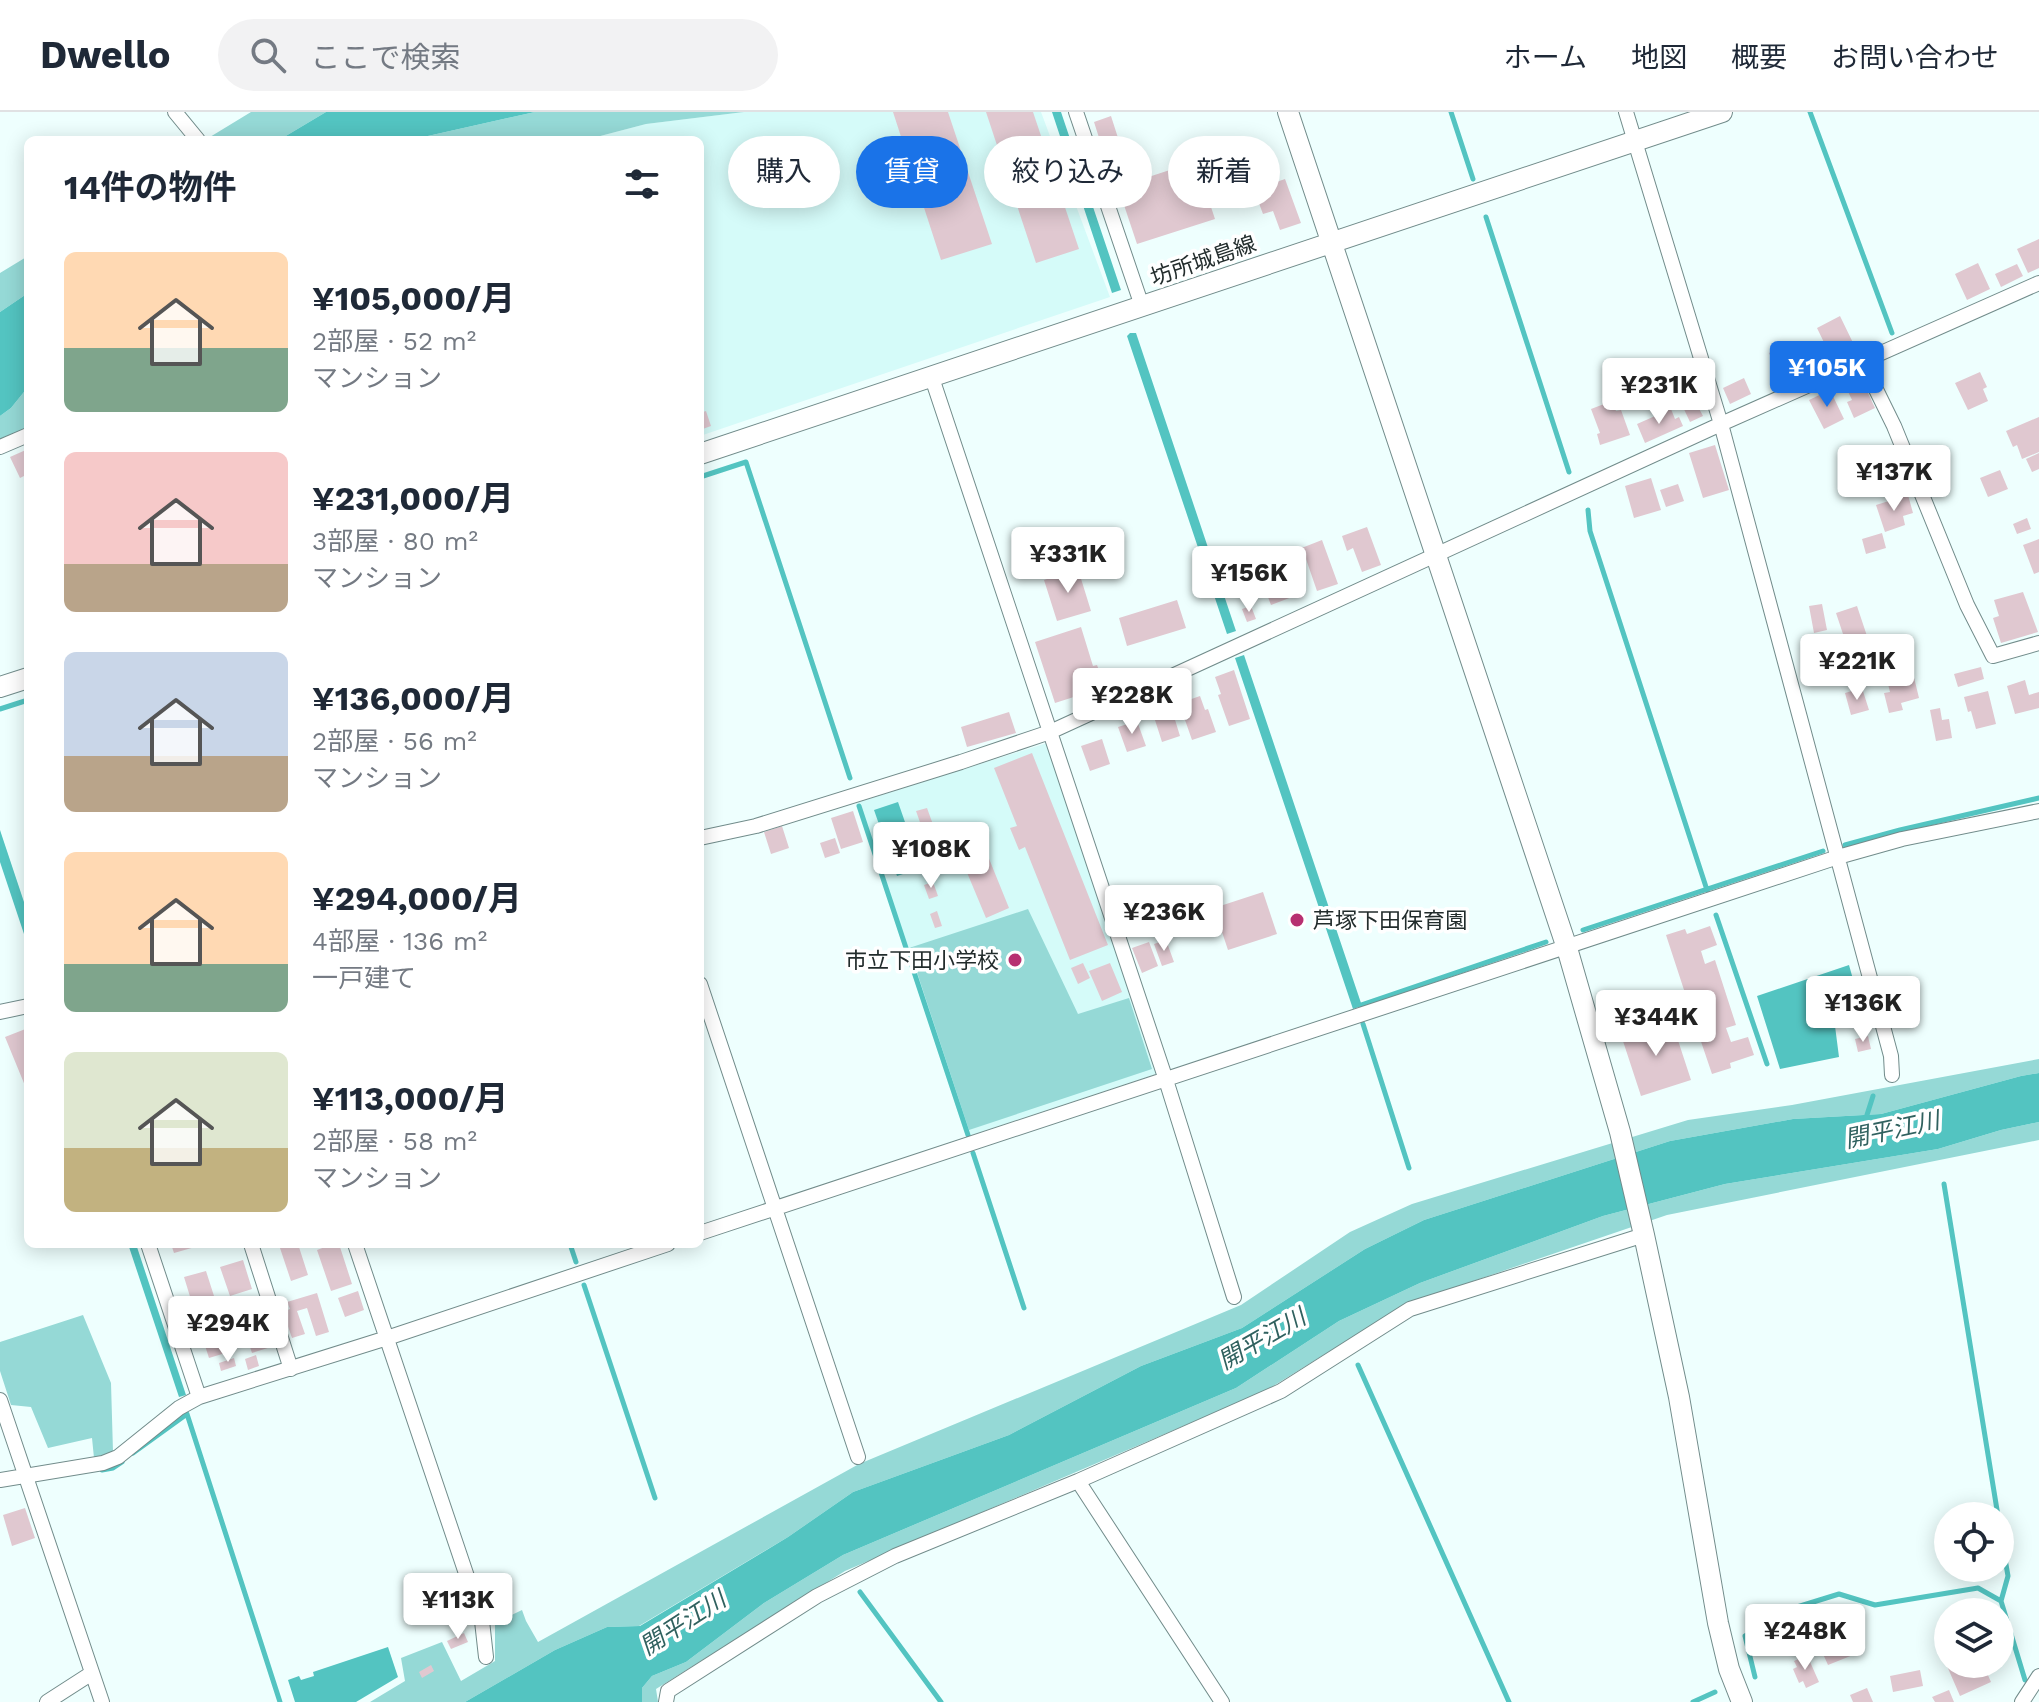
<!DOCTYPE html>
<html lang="ja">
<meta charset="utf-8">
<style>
:root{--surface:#fff;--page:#f2f2f3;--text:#1f2937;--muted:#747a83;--line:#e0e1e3;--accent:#1a73e8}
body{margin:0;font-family:"Work Sans","Noto Sans JP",sans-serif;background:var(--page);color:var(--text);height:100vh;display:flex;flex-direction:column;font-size:30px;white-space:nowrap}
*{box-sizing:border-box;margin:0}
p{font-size:26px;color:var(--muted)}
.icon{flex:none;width:44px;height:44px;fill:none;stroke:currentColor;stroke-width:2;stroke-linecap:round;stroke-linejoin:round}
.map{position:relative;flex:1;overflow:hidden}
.drawer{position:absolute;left:24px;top:24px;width:680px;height:1112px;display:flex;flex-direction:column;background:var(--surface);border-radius:12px;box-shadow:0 4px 20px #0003}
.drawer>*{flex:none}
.banner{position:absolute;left:728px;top:24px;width:760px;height:72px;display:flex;gap:16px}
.buttons{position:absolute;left:1934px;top:1390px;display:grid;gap:16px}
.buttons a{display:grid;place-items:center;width:80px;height:80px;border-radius:50%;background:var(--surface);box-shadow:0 4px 20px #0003;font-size:40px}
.price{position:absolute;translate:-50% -68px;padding:0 18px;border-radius:8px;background:#fff;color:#222;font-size:26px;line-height:52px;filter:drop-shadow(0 2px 4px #0008)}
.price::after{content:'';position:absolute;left:50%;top:48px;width:24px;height:18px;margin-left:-12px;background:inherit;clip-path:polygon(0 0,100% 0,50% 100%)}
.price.active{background:var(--accent);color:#fff}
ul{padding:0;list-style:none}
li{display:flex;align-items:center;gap:24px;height:200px;padding:0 40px}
li span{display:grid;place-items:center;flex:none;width:224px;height:160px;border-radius:12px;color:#555}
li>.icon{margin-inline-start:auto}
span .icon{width:96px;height:96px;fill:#fffc;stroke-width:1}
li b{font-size:34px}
h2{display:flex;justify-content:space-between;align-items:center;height:96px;padding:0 40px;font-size:34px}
.pill{padding:0 28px;border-radius:36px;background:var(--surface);box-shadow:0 4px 20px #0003;font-size:28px;line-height:72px}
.pill.active{background:var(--accent);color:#fff}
header{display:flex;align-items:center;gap:48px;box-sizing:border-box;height:112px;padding:0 40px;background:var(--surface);border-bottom:2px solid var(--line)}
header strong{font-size:38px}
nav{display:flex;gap:44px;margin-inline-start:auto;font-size:28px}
.search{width:560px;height:72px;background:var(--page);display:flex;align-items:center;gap:20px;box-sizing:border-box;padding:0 28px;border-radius:44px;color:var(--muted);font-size:30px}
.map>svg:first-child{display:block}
.built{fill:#d5fbf9}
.green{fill:#95d9d6}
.water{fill:#53c4c1}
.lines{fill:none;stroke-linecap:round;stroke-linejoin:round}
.stream{stroke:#53c4c1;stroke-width:5}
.building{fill:#e0c8d0}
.street-casing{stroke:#728c8b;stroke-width:16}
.secondary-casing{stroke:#728c8b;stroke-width:22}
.street{stroke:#fff;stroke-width:14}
.secondary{stroke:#fff;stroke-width:20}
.poi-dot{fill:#b73071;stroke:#fff;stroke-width:3}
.labels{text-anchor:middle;stroke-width:7;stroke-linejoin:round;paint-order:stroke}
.street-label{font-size:22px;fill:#222c2c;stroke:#fff}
.poi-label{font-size:22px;fill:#222c2c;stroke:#fff;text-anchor:start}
.water-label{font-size:24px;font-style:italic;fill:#30615f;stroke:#fff}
</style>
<header>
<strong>Dwello</strong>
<div class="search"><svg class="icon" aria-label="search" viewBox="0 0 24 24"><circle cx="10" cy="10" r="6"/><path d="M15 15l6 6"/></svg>ここで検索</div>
<nav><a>ホーム</a><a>地図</a><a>概要</a><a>お問い合わせ</a></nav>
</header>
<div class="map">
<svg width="2039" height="1590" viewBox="0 0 2039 1590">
<rect width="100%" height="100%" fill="#eefffe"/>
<path class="built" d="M744,0H1041L1110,185L700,324V28H585L646,12Z
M1050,630L1159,961L966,1025L856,691Z"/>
<path class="green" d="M251,0H326L279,28H205Z
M535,0H744L646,12L585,28H410Z
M28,144V181L0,200V161Z
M28,275V317L0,330V304L11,296Z
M1028,797L1078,902L1129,886L1152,957L969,1018L909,836Z
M2039,947V961L2021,964L1881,1002L1793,1007L1670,1029L1424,1108L1365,1137L1242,1216L1141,1254L1009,1323L853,1380L788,1425L639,1514L607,1515L555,1538L465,1590H370L405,1569L401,1546L442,1530L461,1569L495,1549V1511L522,1498L526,1509L538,1530L859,1352L1241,1193L1350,1120L1412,1092L1688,1008L1792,993Z
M2039,1010V1028L1667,1103L1406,1192L1265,1279L845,1459L656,1577L658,1590H642V1576L652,1564L686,1550L764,1491L843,1443L1236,1276L1339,1209L1420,1171L1603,1104L1725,1072L1938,1037L2001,1018Z
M83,1203L111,1271L113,1340L94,1346L92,1326L48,1336L31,1295L11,1293L0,1259V1230Z"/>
<path class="water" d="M326,0H535L410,28H279Z
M1052,0H1061L1121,178L1112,181Z
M28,181V275L11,296L0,304V200Z
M1130,221H1136L1236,519L1227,522L1127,224Z
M1244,543L1362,894L1353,897L1235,546Z
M898,690L921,756L897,764L874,698Z
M0,718L28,802V834L0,750Z
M1849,853L1864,906L1835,914L1839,945L1780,957L1757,884Z
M2039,961V1010L2001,1018L1938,1037L1725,1072L1603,1104L1420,1171L1339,1209L1236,1276L843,1443L764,1491L686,1550L652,1564L642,1576V1590H465L555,1538L607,1515L640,1514L788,1425L853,1380L1009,1323L1141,1254L1242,1216L1365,1137L1424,1108L1670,1029L1793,1007L1881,1002L2021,964Z
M128,1132H136L186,1283L179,1285Z
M388,1535L398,1565L356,1590H295L288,1568L299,1564L301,1568L314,1564L313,1560Z"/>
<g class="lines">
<path class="stream" d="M1451,0L1473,67
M1810,0L1892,221
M1486,105L1569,360
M700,365L746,350L850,666
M1588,398L1590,419L1707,778
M0,597L28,588
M859,694L968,1023
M1845,733L1900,718L2039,686
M1716,803L1767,952
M1583,818L1823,739
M1361,893L1546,830
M1363,912L1409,1056
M1866,1006L1873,984
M973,1041L1024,1196
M1944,1072L1998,1404
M570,1132L576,1150
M584,1173L655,1386
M1358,1253L1509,1590
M133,1341L187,1302L280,1590
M102,1358L113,1356L122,1350
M2000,1418L2008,1464L2001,1489
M860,1480L941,1590
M1755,1565L1745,1524L1797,1495L1839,1482L1875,1493L1978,1476L2001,1489L2025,1568
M1693,1590L1715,1580"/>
</g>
<path class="building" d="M893,0H948L992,132L941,148Z
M986,0H1033L1079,137L1036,151Z
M1111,4L1119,29L1102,35L1094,10Z
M1179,55L1184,68L1200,62L1215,107L1137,132L1118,75Z
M1285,67L1301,111L1280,118L1273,99L1263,102L1254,78Z
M2039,127V156L2028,161L2017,137Z
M1978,151L1990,177L1967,188L1955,162Z
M2017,152L2023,164L2001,175L1995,162Z
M1840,204L1856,237L1833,249L1817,216Z
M1794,229L1808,259L1783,271L1769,241Z
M1980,260L1987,275L1983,277L1988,289L1968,298L1955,271Z
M1860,264L1875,296L1854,306L1847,290L1852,288L1844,271Z
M1744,266L1751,282L1730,292L1723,276Z
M1830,278L1844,307L1824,317L1809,288Z
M1694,287L1703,304L1690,310L1682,293Z
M1612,289L1616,299L1621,298L1630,323L1600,333L1597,322L1600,321L1591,297Z
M1671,297L1675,307L1679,305L1683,314L1645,331L1637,312Z
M706,299L711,314L700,318V301Z
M2039,305V340L2022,347L2017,333L2013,335L2006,319Z
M1715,333L1729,378L1703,386L1689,341Z
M28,337V362L20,366L10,345Z
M2039,341V357L2032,360L2026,347Z
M1873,355L1874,360L1891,355L1897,378L1875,384L1872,373L1852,379L1848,362Z
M2000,358L2008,377L1988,385L1980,366Z
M1651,366L1661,398L1634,406L1625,374Z
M1678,372L1684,389L1666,395L1660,378Z
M1908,383L1913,401L1903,404L1905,413L1885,420L1876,393Z
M2027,406L2031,417L2017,422L2013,412Z
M1367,415L1381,453L1362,460L1353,436L1347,439L1342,424Z
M1882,421L1886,436L1866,442L1862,427Z
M2039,427V460L2034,462L2023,433Z
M1322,428L1338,472L1317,479L1306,447L1303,448L1299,437Z
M1276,444L1292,485L1271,493L1261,467L1266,466L1260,450Z
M1078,457L1091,499L1057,509L1044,468Z
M2023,480L2038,520L2001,531L1993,506L1999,504L1994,488Z
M1177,488L1186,516L1127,534L1119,506Z
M1822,492L1827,518L1814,521L1809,494Z
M1251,494L1256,507L1247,510L1242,497Z
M1857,494L1867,524L1846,531L1836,501Z
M1081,515L1093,554L1097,553L1105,575L1055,591L1035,530Z
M1871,527L1874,537L1872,546L1842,556L1838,545L1855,539L1853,532Z
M1828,546L1832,557L1813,563L1809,552Z
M1911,553L1919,586L1901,591L1903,598L1889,601L1884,581L1890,580L1885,560Z
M1981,555L1984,567L1958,575L1954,562Z
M1862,556L1865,569L1844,573L1842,561Z
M1234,558L1250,607L1229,614L1218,583L1221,582L1215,565Z
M2025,568L2029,583L2039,580V596L2015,602L2007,574Z
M1862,576L1869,598L1851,603L1845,581Z
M1988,579L1996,612L1976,617L1971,599L1968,600L1964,585Z
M1200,584L1205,598L1208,597L1216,620L1192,628L1185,608L1188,607L1183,590Z
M1940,596L1942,608L1949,607L1952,626L1936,629L1930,598Z
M1172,598L1180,624L1162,630L1154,605Z
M1009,600L1016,621L967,635L961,615Z
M1137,609L1146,634L1127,640L1118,615Z
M1102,627L1110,652L1090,659L1081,634Z
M1032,641L1108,833L1070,848L1025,735L1019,738L1010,716L1017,714L994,656Z
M927,696L939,729L928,733L916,699Z
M853,699L863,730L841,737L831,706Z
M782,714L789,736L771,742L764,720Z
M977,717L1009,796L986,806L953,727Z
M835,726L840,741L825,746L820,731Z
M933,770L938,784L929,787L924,773Z
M1263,780L1277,822L1228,838L1214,796Z
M937,799L942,814L935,816L930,802Z
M1710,814L1717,833L1701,839L1705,852L1715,848L1736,913L1726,916L1731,930L1748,925L1754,943L1730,951L1731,956L1712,962L1692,903L1686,905L1679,883L1685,881L1666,823L1685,817L1687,822Z
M1166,828L1174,850L1162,854L1154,832Z
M1149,830L1158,854L1142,861L1132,836Z
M1083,851L1090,866L1078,872L1071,856Z
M1110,851L1122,880L1102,889L1089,859Z
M1671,907L1691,968L1641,984L1621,923Z
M28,916V981L5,925Z
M1868,924L1871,937L1858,940L1855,927Z
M171,1132H202V1133L174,1141Z
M284,1132H298L308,1163L291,1169L279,1133Z
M333,1132H339L352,1172L331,1179L317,1138Z
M243,1148L252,1177L230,1184L220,1155Z
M206,1159L214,1184L192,1191L184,1165Z
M358,1179L364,1198L345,1205L338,1186Z
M317,1181L329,1220L316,1224L307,1196L297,1199L305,1222L292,1226L283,1200L290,1197L287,1190Z
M261,1202L271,1235L252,1241L241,1208Z
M222,1208L232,1239L209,1246L199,1215Z
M256,1243L259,1254L248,1258L245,1247Z
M234,1246L236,1254L221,1259L219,1251Z
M25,1396L35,1426L12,1434L3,1403Z
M1834,1502L1853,1543L1828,1553L1810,1513Z
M1794,1510L1799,1522L1781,1530L1775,1518Z
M464,1521L468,1530L451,1537L447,1529Z
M1807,1543L1819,1570L1806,1576L1803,1569L1799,1571L1793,1557L1797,1555L1794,1549Z
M1948,1546V1552H1983L1991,1570L1960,1584L1944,1547Z
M431,1553L434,1559L422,1566L419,1560Z
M1920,1558L1923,1574L1893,1580L1890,1564Z
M1867,1576L1873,1590H1853L1850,1583Z
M1949,1578L1954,1590H1935L1932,1585Z"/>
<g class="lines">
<g class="street-casing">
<path id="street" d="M175,0L198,28
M1076,0L1142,194
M1626,0L1721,312L1891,944L1892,963
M1862,249L1894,314L1967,493L1993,544L2039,531
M932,266L1166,968L1234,1185
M0,335L28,323
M700,726L756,714L961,650L1050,620L1721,312L2039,171
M700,872L858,1345
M0,900L28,894
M700,1121L1838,745L1902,727L2039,699
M148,1132L199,1285
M251,1132L291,1257
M355,1132L482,1509L486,1545
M0,1288L102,1590
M0,1368L103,1351L118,1345L179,1296L199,1285L387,1226L668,1132
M1078,1369L1222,1590
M47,1590L92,1561
M666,1590L668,1579L817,1484L895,1444L1078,1369L1281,1279L1410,1197L1644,1123
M2022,1590L2039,1564"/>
</g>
<g class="secondary-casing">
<path id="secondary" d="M1288,0L1567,836L1620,1020L1644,1123L1679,1285L1718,1511L1729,1557L1742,1590
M700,342L1722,0
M0,575L28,566"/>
</g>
<use href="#street" class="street"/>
<use href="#secondary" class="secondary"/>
</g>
<g class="poi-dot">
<circle cx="1297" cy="808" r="8"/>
<circle cx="1015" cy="848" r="8"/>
</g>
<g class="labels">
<g class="street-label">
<text transform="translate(1203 148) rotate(-19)" y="8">坊所城島線</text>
</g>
<g class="poi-label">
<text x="1313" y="816">芦塚下田保育園</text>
<text x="999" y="856" text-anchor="end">市立下田小学校</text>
</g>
<g class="water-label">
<text transform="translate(1892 1018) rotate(-12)" y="8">開平江川</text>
<text transform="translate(1262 1227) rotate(-30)" y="8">開平江川</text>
<text transform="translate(683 1511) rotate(-33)" y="8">開平江川</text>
</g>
</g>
</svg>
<div class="buttons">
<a><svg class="icon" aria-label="locate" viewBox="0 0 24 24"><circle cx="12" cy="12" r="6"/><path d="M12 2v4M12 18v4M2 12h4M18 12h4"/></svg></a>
<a><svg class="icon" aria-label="layers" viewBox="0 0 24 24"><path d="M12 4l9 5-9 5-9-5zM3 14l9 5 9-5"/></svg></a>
</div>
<b class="price active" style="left:1827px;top:297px">¥105K</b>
<b class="price" style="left:1659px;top:314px">¥231K</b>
<b class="price" style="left:1894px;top:401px">¥137K</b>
<b class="price" style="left:1068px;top:483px">¥331K</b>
<b class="price" style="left:1249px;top:502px">¥156K</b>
<b class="price" style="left:1857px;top:590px">¥221K</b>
<b class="price" style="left:1132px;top:624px">¥228K</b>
<b class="price" style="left:931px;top:778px">¥108K</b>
<b class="price" style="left:1164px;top:841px">¥236K</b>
<b class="price" style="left:1863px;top:932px">¥136K</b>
<b class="price" style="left:1656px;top:946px">¥344K</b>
<b class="price" style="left:228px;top:1252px">¥294K</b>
<b class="price" style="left:458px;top:1529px">¥113K</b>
<b class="price" style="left:1805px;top:1560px">¥248K</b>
<div class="banner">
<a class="pill">購入</a>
<a class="pill active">賃貸</a>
<a class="pill">絞り込み</a>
<a class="pill">新着</a>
</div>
<section class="drawer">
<h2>14件の物件<svg class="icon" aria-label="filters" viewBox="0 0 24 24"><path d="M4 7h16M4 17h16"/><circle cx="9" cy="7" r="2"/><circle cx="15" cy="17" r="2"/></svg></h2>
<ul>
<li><span style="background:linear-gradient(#ffd9b3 60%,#7fa58c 0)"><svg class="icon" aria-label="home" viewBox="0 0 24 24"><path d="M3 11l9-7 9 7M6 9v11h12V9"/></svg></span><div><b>¥105,000/月</b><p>2部屋 · 52 m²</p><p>マンション</p></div></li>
<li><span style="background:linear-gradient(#f6c9c9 70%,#b9a48a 0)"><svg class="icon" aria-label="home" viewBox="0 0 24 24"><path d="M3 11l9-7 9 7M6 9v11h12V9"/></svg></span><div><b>¥231,000/月</b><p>3部屋 · 80 m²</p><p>マンション</p></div></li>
<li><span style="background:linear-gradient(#c9d6e8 65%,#b9a48a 0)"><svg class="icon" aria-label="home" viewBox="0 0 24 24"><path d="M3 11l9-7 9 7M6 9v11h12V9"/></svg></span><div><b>¥136,000/月</b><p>2部屋 · 56 m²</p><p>マンション</p></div></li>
<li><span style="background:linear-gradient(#ffd9b3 70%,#7fa58c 0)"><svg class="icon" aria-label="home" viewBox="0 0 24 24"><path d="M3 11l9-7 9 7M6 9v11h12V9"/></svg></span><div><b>¥294,000/月</b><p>4部屋 · 136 m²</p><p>一戸建て</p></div></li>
<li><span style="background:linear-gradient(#dfe7d0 60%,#c2b280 0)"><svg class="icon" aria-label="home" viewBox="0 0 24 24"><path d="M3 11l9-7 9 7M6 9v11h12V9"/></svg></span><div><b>¥113,000/月</b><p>2部屋 · 58 m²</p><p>マンション</p></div></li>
</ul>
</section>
</div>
